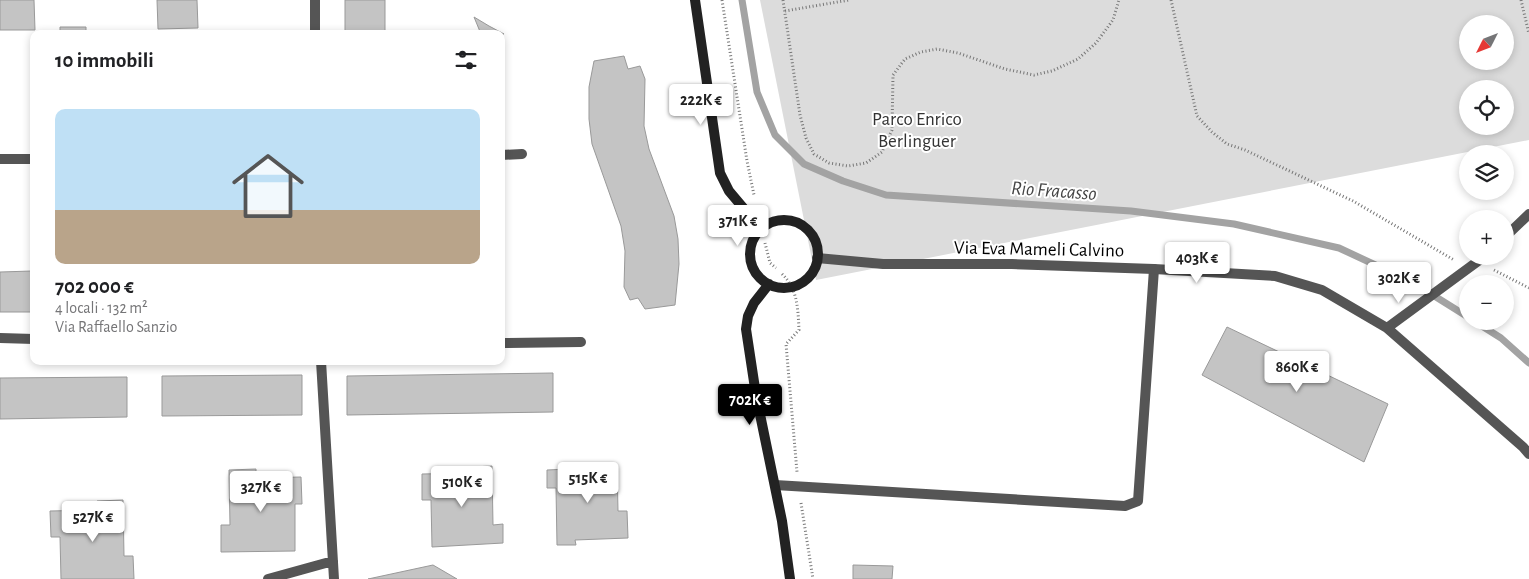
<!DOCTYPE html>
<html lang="it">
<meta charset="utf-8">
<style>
:root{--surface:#fff;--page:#f2f2f2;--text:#202124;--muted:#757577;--line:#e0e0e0;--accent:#000}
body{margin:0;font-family:"Alegreya Sans",sans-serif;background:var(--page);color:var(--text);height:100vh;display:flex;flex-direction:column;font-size:19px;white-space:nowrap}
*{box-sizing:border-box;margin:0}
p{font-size:16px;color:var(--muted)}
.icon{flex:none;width:28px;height:28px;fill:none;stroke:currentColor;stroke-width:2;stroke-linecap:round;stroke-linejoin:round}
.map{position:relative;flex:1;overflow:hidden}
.sheet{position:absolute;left:30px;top:30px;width:475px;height:335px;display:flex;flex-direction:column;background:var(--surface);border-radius:10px;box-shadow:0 2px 8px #0003}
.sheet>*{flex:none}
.needle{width:32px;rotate:228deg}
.fabs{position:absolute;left:1459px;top:15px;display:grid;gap:10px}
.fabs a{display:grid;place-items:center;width:55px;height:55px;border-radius:50%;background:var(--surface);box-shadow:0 2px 8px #0003;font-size:25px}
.price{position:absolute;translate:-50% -42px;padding:0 11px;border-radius:5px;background:#fff;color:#222;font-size:16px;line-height:32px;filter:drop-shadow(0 1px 2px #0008)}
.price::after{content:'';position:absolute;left:50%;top:30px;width:15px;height:11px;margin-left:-8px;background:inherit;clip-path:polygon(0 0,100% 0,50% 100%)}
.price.on{background:var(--accent);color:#fff}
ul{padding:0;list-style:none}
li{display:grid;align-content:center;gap:10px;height:265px;padding:0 25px}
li+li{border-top:1px solid var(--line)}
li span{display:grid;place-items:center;height:155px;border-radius:10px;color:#555}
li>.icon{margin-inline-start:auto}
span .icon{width:90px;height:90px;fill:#fffc;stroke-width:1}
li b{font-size:21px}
h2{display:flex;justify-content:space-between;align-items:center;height:60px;padding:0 25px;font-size:21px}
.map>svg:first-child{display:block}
.green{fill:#dcdcdc;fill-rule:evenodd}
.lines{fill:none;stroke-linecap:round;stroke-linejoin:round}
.stream{stroke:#a3a3a3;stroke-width:7}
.building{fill:#c4c4c4;stroke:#999}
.path{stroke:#777;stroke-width:3;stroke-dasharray:1 2.5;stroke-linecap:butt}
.lane{stroke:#555;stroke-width:10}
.street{stroke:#555;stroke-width:10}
.secondary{stroke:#222;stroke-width:10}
.labels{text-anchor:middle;stroke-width:4;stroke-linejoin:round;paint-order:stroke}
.park-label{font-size:19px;fill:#333;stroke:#fff}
.street-label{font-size:19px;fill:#000;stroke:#fff}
.water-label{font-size:20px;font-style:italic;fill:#444;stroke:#fff}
</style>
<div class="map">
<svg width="1529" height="579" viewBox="0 0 1529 579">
<rect width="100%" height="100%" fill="#fff"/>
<path class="green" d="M760,0H1529V140L816,280ZM1468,24H1505V61H1468ZM1468,89H1505V126H1468Z"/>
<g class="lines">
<path class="stream" d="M742,0L757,92L775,135L804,164L843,181L886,195L1131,211L1234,224L1339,248L1412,282L1468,317
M1474,321L1501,338L1529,363"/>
</g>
<path class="building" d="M0,0H34L35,30H0Z
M157,0H197L198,28L158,29Z
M345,0H385V34H345Z
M474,17L489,26L504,34H481Z
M60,27H86V34H60Z
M624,56L628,69L640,66L645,79L644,126L649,149L674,216L678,239L679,264L675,305L645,309L638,298L630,300L624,287L625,251L621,226L592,144L589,119V87L594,61Z
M32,271L33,312H0V272Z
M1227,327L1388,404L1364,462L1202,375Z
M553,373V412L347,415V376Z
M302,375V415L162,416V376Z
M127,377V417L0,419V378Z
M617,465L618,511H627L628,538L575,540L576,545H557L556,488H547V470L591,468V466Z
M492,466L493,525L503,524V543L432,547L431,500H422V474L473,473V467Z
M256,469V478L301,477L302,504H295V551L221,552V525H230L229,470Z
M123,500L124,556H133L134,579H61L60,537H51L50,511L97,510V501Z
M433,565L457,579H368Z
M853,565L893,566L892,579H853Z"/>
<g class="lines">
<path class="path" d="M722,0L747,161L754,195
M783,0L800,115L806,138L814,154L829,163L848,166L866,163L882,152L892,130L893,75L905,59L921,52L937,49L958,53L1005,69L1034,75L1052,71L1078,59L1096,43L1113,20L1119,0
M1171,0L1197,116L1212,132L1227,144L1245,150L1353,201L1454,260
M1521,0L1529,34
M785,11L849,0
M765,243L770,263L776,268
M1494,270L1529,288
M782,274C798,289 798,310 799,330L786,344L797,472
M801,503L813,579"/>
<path class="lane" d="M775,485L1125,506L1138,501L1154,269"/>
<path class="street" d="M315,0V34
M501,155L522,154
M0,159H34
M1505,237L1529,214
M817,258L883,264H1012L1154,269L1275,276L1322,290L1387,328L1523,447L1529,454
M1387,328L1485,256
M0,338L34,339
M501,343L581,342
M321,361L334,579
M268,579L333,561"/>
<path class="secondary" d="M695,0L720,173L729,191L761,229
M750 254a34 34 0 1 1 68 0a34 34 0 1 1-68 0Z
M769,284L754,303L748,316L746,329L756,395L782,521L790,579"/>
</g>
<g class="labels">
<g class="park-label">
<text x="917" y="125">Parco Enrico<tspan x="917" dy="22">Berlinguer</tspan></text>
</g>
<g class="street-label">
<text transform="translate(1039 248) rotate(1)" y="7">Via Eva Mameli Calvino</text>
</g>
<g class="water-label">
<text transform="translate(1054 190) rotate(4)" y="7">Rio Fracasso</text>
</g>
</g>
</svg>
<div class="fabs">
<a><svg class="needle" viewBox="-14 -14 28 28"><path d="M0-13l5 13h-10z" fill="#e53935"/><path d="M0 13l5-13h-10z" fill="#757577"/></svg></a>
<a><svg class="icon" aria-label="locate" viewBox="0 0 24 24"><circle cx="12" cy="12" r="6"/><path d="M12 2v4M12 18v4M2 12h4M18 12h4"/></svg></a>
<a><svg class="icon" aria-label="layers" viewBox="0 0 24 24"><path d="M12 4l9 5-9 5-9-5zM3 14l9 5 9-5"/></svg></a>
<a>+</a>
<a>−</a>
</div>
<b class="price" style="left:701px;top:126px">222K €</b>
<b class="price" style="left:738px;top:247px">371K €</b>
<b class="price" style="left:1197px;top:284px">403K €</b>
<b class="price" style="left:1399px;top:304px">302K €</b>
<b class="price" style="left:1297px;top:393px">860K €</b>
<b class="price on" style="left:750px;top:426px">702K €</b>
<b class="price" style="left:588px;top:504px">515K €</b>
<b class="price" style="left:462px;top:508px">510K €</b>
<b class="price" style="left:261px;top:513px">327K €</b>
<b class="price" style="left:93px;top:543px">527K €</b>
<section class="sheet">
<h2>10 immobili<svg class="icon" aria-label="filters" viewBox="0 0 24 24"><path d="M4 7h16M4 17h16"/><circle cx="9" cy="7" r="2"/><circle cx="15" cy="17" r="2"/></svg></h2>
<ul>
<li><span style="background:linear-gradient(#bfe0f5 65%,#b9a48a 0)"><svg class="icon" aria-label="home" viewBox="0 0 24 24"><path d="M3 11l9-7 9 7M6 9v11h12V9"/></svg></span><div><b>702 000 €</b><p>4 locali · 132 m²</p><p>Via Raffaello Sanzio</p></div></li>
</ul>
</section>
</div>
